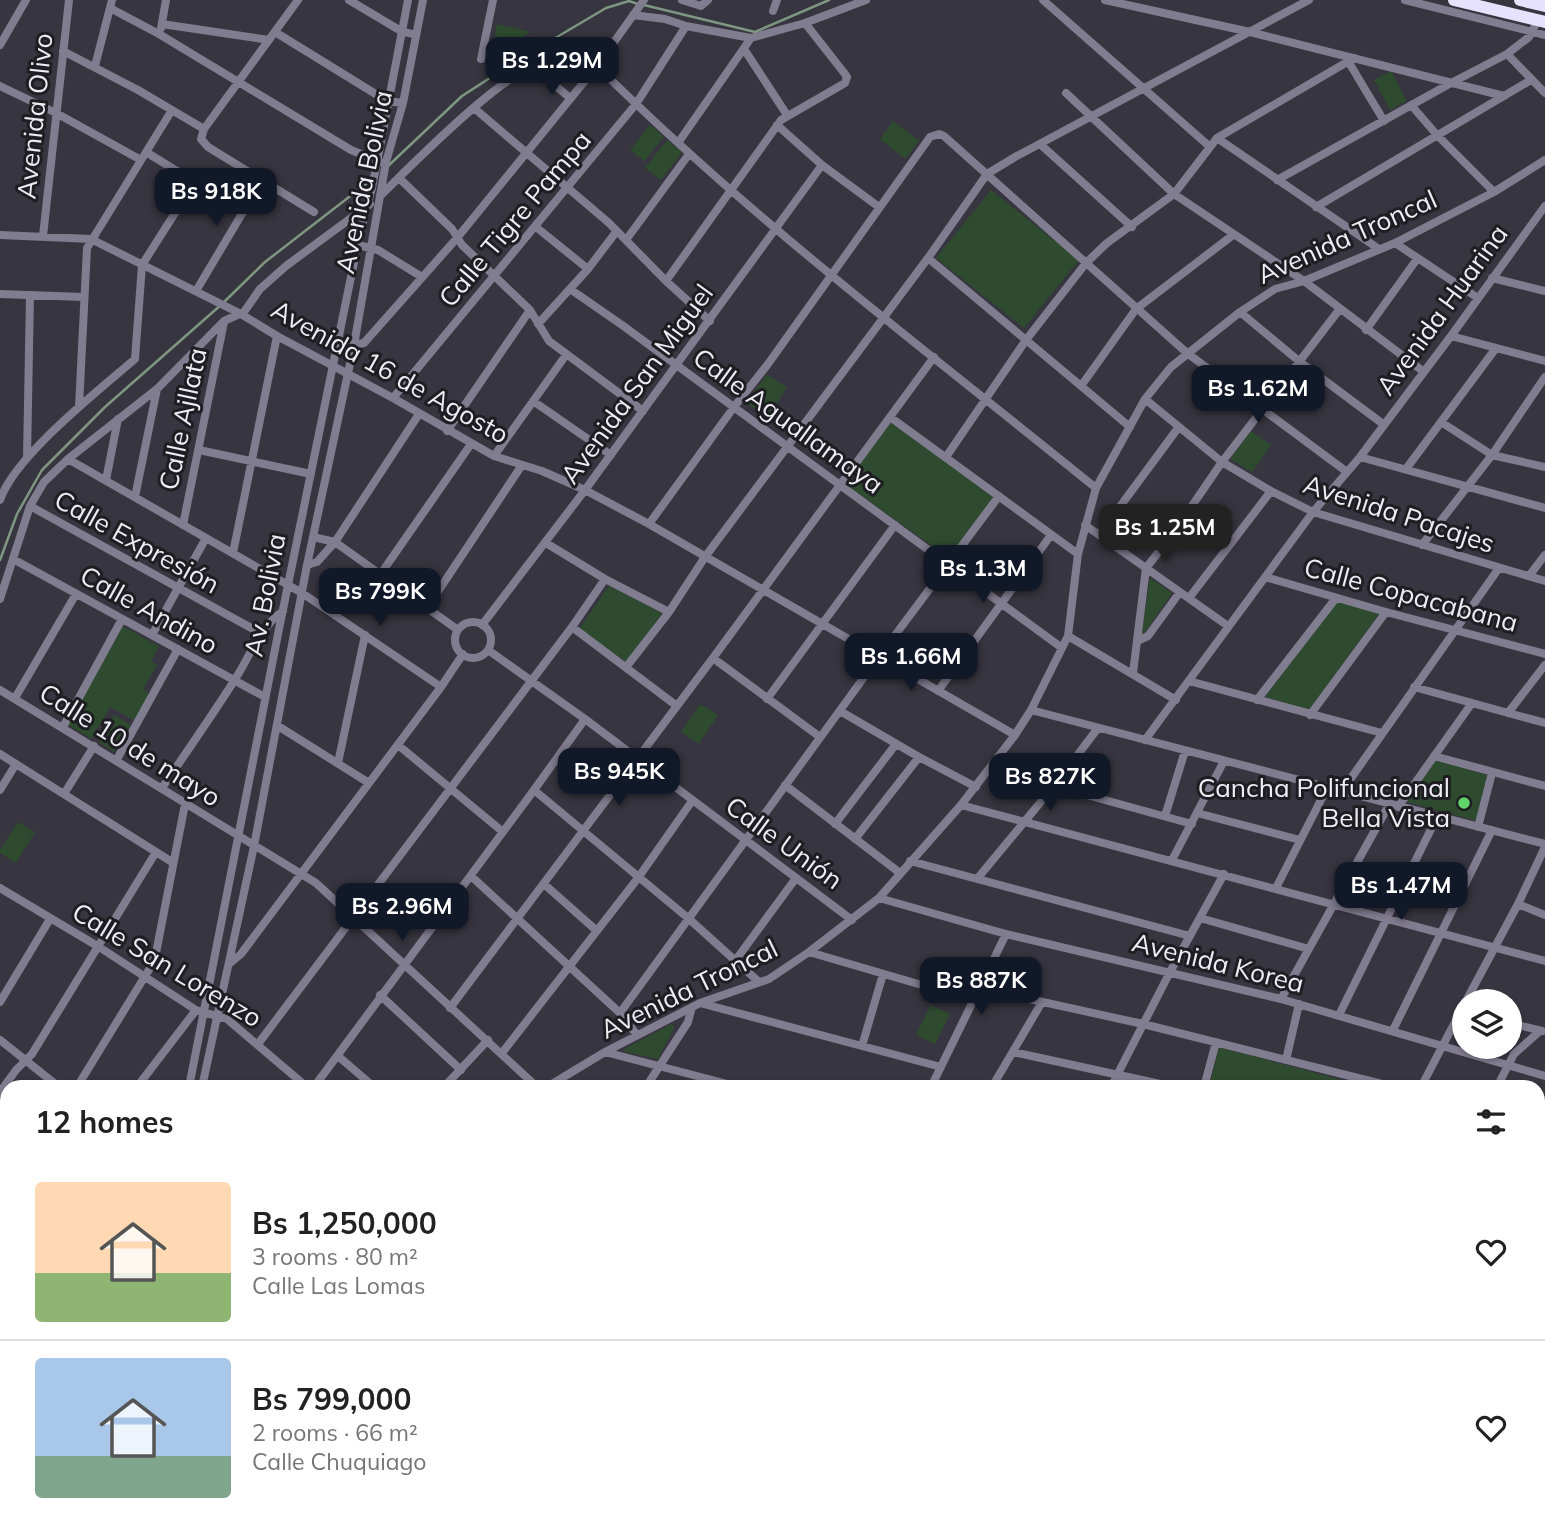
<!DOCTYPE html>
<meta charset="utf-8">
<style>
:root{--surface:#fff;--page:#f2f2f2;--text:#222;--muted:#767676;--line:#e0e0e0;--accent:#111827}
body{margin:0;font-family:Mulish,sans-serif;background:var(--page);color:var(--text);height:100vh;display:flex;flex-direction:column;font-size:26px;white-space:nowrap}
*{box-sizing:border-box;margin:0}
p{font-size:23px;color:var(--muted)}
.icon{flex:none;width:38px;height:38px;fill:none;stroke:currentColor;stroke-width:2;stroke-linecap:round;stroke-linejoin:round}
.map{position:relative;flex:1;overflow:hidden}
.drawer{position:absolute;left:0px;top:1080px;width:1545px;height:450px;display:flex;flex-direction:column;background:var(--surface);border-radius:21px 21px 0 0;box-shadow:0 2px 5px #0004}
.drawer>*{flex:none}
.controls{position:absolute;left:1452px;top:989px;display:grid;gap:14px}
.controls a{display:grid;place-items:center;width:70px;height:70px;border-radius:50%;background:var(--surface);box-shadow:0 2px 5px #0004;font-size:35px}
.price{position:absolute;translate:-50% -60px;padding:0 16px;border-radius:14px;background:var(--accent);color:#fff;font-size:23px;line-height:46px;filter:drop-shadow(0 2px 4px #0008)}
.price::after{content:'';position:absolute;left:50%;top:42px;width:21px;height:16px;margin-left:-10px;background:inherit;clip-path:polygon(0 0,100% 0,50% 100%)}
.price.on{background:#222;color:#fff}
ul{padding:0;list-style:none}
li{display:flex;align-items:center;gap:21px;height:175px;padding:0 35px}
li+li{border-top:2px solid var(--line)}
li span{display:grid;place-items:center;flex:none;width:196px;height:140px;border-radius:7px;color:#555}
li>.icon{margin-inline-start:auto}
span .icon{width:84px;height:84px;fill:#fffc;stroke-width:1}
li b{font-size:30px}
h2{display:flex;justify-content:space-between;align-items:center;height:84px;padding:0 35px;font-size:30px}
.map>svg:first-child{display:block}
.green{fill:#2e4b2f}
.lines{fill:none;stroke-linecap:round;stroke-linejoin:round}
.stream{stroke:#7f9782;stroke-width:2.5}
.minor{stroke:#817d90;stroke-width:8}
.highway{stroke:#e6e1fd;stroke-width:12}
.poi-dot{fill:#61d46a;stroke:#1e1e22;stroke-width:2.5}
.labels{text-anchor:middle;stroke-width:6;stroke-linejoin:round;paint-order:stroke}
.street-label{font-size:26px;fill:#eeedf3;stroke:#1e1e22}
.poi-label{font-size:26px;fill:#eeedf3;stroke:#1e1e22;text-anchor:end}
</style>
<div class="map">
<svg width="1545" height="1528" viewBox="0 0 1545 1528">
<rect width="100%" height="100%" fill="#37353f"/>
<path class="green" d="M497,24L531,32L491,57Z
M1391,71L1407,101L1390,110L1374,80Z
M893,121L919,141L905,159L880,139Z
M650,125L664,137L644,161L630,150Z
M667,140L682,152L661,180L645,168Z
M991,190L1079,260L1024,328L936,258Z
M767,374L787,388L767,417L746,403Z
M890,422L994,497L949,558L845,484Z
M1251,431L1271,445L1252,472L1230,459Z
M1150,578L1172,593L1141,638Z
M609,586L662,613L627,662L579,629Z
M1337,601L1379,614L1308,711L1265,697Z
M122,626L159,646L151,661L157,665L143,689L149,693L135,721L110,707L92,739L66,724Z
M700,704L718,715L699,744L681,732Z
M114,715L131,725L114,752L98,742Z
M1436,759L1489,776L1477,821L1407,802Z
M18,822L35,832L16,863L0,853V850Z
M931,1005L950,1014L935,1044L916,1035Z
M672,1024L675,1026L658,1059L625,1052L624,1049Z
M1219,1047L1349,1082L1348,1087H1209Z"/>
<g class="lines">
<path class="stream" d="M644,5L755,32L829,0
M387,167L462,96L513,63L606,8L629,1L638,4
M0,560L17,514L42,470L105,407L222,304L265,262L371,180"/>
<path class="minor" d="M298,0L204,129L201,139L208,147L314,212
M349,0L401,31L416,35
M682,0L701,6L708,0
M1043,0L1209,146
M1105,0L1250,32L1504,96
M1405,0L1545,35
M110,8L159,34L351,150L381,162
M773,11L777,0
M633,15L665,19L686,26L751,38
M162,24L269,40
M161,28L166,0
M275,32L387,101L403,103
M0,45L26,0
M744,49L787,115
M63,51L138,90L204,129
M1507,54L1545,93
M481,59L493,0
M1348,61L1384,121
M95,66L112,0
M597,66L644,0
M0,86L56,113L141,160
M1066,93L1174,194L1304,281L1424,372
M1411,105L1437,135L1494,192
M474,108L609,223L666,281L710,321
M777,125L822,165L879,207
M1217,138L1379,249
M678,143L751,38L805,23L866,0
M1040,144L1132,227
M146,152L243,212
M399,178L452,229L462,245L530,310L549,341L643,411
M1277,180L1451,83L1507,54L1529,37L1538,20
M380,196C403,174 510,64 536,69L570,98
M1316,207L1531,80
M536,227L588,269
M0,235L91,239L241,314L277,336L393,398L494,456L542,471L585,490L649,524L1015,735
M43,236L69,0
M626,240L689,154
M1395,243L1478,298
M358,245L378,250L422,277
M928,258L1130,427
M1492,278L1545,291
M666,281L781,120L845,83L847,77L845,74L805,23
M570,289L622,325L1062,648
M196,291L262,180
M0,294L83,297
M1240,312L1300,362L1383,424
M538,324L588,269L616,232
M1366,330L1417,259
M1451,336L1545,361
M339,342L354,345L364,343L457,238L597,66C752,220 927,351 1096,488
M1081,386L1136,309L1233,235
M393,398L636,104L686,26
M1145,399L1222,462L1271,491L1313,512L1545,581
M533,401L611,455
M79,407L87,248L172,110
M890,417L1078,554
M1441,422L1492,455L1545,467
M447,431L530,310
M199,450L311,474
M494,456L566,355
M946,457L1026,340L1086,263L1107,243L1174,194L1217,138L1354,58
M1360,457L1545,508
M27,458L30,295
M68,459L302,593L441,687
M1406,469L1496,348
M106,480L118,419
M135,497L157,389
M0,500C15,456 98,391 135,359L142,265L194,183
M30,506L262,634
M649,524L734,407L768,364L930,137L939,134L944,136L1187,353L1347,472
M183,525L224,322
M1085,525L1228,626
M1099,535L1178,428
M313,537L335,542L458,630
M546,543L605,579L669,612
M1422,545L1492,455L1545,377
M233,553L277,336
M13,559L265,697
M307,565L317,562L335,542L419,414
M380,575L471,444
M1529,576L1545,555
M1265,577L1386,612L1545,654
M1189,598L1271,491
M0,599L30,506L44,482L68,459L157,389L224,321L244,312L260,289L286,266L370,204
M427,608L522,465
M455 640a18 18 0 1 1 36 0a18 18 0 1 1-36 0Z
M482,625L585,490L822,165
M572,627L677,706
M152,635L206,538
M1068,636L1176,700
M1137,641L1148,636L1180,592
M488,650L585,719L852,920
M713,658L820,737
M627,666L669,612L705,557L928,258L987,174L1015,157L1309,0
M1133,673L1146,568L1172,535L1222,462L1339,310
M1189,681L1382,733
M1414,687L1545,723
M0,690L316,883L537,1087
M938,691L1051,535
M15,698L76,594
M767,699L895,525
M1257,700L1336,598
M1031,710L1545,844
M840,711L919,757L976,787
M1508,713L1545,665
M1310,715L1386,612
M278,726L369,783
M63,727L122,619
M1145,740L1313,512L1360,457L1451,336L1545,206
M398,745L503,832
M0,754L172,862
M1434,756L1545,786
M116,761L178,649
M338,763L365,635
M785,785L900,873
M1054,786L1192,824
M162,788C186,753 211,717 234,681C249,658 260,627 283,611
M0,790L16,764
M534,790L688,918L759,982
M1342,791L1499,568
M64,794L94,746
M961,805L1545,961
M1398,807L1472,703
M1197,813L1300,840
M1165,816L1185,751
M835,824L896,744
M1478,827L1492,773
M855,839L919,757
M1172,860L1224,761
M910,861L1190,936
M471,876L620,1013L637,1035
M977,879L1054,786L1098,728
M544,884L597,931
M0,888L99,947L196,1010L227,1019L307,1087
M1276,888L1327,788
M879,898L1006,934L1281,999L1545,1076
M1518,904L1545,915
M1200,918L1309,949
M809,952L973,1000
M735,961L796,878
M229,964L241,954L441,687L463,654
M979,988L1143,1024L1394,1087
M380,995L461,1070
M1281,999L1389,805
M1466,1001L1518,904L1545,847
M0,1002L50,919
M700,1003L941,1067
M450,1008L713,658L934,357
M620,1013L878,658L999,496
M1339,1015L1437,817
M1510,1023L1542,1031
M1393,1030L1492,830
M0,1040L59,1087
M258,1044L572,627L605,579
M862,1046L883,974
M605,1052L739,1087
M1013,1052L1174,1087
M502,1053L638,878L692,801
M338,1056L374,1087
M1286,1060L1299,1004
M77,1087L150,968L156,953L185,804
M137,1087L196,1010
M189,1087L279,629L360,233L372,188L408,0
M202,1087L254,846L307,565L354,345L386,162L403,103L423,0
M314,1087L534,790L585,719
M444,1087L488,1040
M547,1087L605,1052L700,1003L769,979L809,952L879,898L961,805L1015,735L1031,710L1068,636L1078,554L1096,488L1145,399L1171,367L1240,312L1275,289L1304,281L1395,243L1494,192L1545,160
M646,1087L688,1022L692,1007
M931,1087L1006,934
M992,1087L1042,1002
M1111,1087L1170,972L1224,874
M1204,1087L1216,1042
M1421,1087L1465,1003
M1497,1087L1514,1054L1540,1031
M0,1092L16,1070L32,1054L156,852
M1538,1147L1545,1150
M0,1190L7,1181
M1538,1218L1545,1222
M0,1259L7,1264
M1538,1299L1545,1303
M0,1301L7,1292
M0,1369L7,1374
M1538,1379L1545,1383
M1538,1453L1545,1457
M0,1456L7,1461
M0,1486L7,1476
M1538,1506L1545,1493
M538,1522V1528
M593,1522V1528
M682,1522L703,1528
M896,1522L918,1528
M1110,1522L1131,1528
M1230,1522L1241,1528
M1522,1522L1528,1525
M57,1528L60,1522
M103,1528L104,1522
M115,1528L116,1522
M251,1528V1522
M309,1528V1522
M364,1528V1522
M429,1528V1522
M481,1528V1522
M647,1528V1522
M818,1528L821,1522
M882,1528L885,1522
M1028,1528L1031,1522
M1187,1528L1189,1522
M1325,1528L1328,1522
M1388,1528L1391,1522"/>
<path class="highway" d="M1454,0L1545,22
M1520,0L1545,6"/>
</g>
<circle class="poi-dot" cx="1464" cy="803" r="7"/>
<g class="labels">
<g class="street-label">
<text transform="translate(35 116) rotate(-84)" y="9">Avenida Olivo</text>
<text transform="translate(364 182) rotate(-78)" y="9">Avenida Bolivia</text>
<text transform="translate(515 219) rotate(-50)" y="9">Calle Tigre Pampa</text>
<text transform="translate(1347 237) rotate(-24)" y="9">Avenida Troncal</text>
<text transform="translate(1442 310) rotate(-54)" y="9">Avenida Huarina</text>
<text transform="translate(390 372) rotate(29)" y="9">Avenida 16 de Agosto</text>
<text transform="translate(637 384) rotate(-54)" y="9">Avenida San Miguel</text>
<text transform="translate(183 419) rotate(-78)" y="9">Calle Ajllata</text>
<text transform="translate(788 421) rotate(36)" y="9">Calle Aguallamaya</text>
<text transform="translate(1399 514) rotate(18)" y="9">Avenida Pacajes</text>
<text transform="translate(137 542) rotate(29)" y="9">Calle Expresión</text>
<text transform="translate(265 595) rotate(-79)" y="9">Av. Bolivia</text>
<text transform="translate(1411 595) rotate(15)" y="9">Calle Copacabana</text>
<text transform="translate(149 610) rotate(29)" y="9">Calle Andino</text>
<text transform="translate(130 745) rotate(32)" y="9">Calle 10 de mayo</text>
<text transform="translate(784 843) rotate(36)" y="9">Calle Unión</text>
<text transform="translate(1218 963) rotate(14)" y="9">Avenida Korea</text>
<text transform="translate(167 965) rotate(31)" y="9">Calle San Lorenzo</text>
<text transform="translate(689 989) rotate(-26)" y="9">Avenida Troncal</text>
</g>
<g class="poi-label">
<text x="1450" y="797">Cancha Polifuncional<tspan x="1450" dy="30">Bella Vista</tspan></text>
</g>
</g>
</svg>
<div class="controls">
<a><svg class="icon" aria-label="layers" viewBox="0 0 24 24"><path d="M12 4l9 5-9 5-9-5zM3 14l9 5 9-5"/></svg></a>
</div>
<b class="price" style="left:552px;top:97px">Bs 1.29M</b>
<b class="price" style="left:216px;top:228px">Bs 918K</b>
<b class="price" style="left:1258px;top:425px">Bs 1.62M</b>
<b class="price on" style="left:1165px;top:564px">Bs 1.25M</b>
<b class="price" style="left:983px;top:605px">Bs 1.3M</b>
<b class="price" style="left:380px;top:628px">Bs 799K</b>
<b class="price" style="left:911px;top:693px">Bs 1.66M</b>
<b class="price" style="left:619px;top:808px">Bs 945K</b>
<b class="price" style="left:1050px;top:813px">Bs 827K</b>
<b class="price" style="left:1401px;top:922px">Bs 1.47M</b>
<b class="price" style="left:402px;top:943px">Bs 2.96M</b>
<b class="price" style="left:981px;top:1017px">Bs 887K</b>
<section class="drawer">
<h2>12 homes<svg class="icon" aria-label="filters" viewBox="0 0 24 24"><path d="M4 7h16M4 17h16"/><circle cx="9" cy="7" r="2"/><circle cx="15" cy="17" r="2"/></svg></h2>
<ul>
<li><span style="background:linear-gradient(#ffd9b3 65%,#8fb573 0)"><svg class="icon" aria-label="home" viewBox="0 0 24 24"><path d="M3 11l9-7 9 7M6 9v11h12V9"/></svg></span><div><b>Bs 1,250,000</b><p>3 rooms · 80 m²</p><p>Calle Las Lomas</p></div><svg class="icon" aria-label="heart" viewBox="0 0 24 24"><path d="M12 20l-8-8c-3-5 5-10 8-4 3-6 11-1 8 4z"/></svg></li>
<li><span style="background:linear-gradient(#a9c7e8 70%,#7fa58c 0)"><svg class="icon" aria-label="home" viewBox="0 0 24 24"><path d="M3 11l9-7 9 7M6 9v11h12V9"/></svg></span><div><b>Bs 799,000</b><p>2 rooms · 66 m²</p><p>Calle Chuquiago</p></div><svg class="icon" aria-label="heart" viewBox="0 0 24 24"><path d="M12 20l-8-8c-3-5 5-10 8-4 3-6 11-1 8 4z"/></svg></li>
</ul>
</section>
</div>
